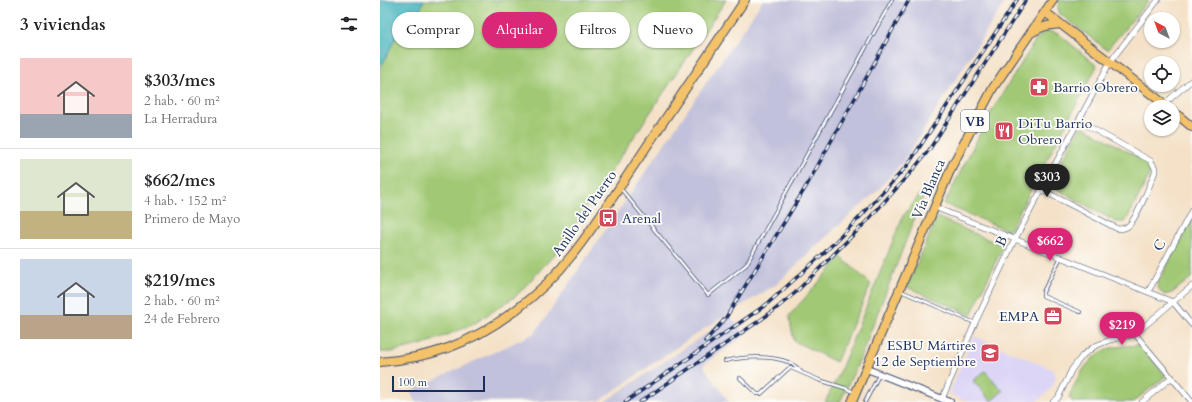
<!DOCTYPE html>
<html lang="es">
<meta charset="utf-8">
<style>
:root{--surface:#fff;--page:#f2f2f2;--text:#202124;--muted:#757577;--line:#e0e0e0;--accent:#db2777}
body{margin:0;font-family:Cardo,serif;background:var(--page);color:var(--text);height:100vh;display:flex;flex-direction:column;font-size:15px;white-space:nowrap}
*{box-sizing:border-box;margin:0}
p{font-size:13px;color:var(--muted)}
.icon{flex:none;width:22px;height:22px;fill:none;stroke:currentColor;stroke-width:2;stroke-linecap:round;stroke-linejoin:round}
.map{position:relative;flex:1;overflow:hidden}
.drawer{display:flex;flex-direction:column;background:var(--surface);width:380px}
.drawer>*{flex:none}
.guide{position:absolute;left:12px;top:12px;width:380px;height:36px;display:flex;gap:8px}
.needle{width:26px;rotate:319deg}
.fabs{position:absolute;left:764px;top:12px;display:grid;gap:8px}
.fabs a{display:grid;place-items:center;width:36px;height:36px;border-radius:50%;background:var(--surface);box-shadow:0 1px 3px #0004;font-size:20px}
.scale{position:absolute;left:12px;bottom:10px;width:93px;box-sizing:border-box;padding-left:4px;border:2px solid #1b2f5e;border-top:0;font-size:11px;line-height:14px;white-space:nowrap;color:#1b2f5e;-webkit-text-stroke:3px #fdfcf7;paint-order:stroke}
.price{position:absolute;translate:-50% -34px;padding:0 9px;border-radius:14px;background:var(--accent);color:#fff;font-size:13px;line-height:26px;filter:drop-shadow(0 1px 2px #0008)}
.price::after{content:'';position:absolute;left:50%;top:24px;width:12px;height:9px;margin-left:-6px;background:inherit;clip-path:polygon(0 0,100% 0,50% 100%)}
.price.active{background:#222;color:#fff}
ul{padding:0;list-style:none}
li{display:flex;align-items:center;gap:12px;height:100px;padding:0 20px}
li+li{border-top:1px solid var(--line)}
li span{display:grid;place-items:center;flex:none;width:112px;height:80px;border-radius:0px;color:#555}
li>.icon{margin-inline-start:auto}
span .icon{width:48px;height:48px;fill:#fffc;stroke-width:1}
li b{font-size:17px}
h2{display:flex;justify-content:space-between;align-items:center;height:48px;padding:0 20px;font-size:17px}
.pill{padding:0 14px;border-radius:18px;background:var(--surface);box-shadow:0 1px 3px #0004;font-size:14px;line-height:36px}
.pill.active{background:var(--accent);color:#fff}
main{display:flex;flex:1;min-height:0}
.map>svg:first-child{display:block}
.built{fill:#dcd5f6}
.industrial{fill:#c2c1dc}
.green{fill:#a1c975;stroke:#5e7c6a}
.water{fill:#46b5be;stroke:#30728e}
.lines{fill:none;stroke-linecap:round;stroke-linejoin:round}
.service-casing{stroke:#3c4a6e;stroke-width:4}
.minor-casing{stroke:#3c4a6e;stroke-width:6}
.tertiary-casing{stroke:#3c4a6e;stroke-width:8}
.primary-casing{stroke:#3c4a6e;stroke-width:10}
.service{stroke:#fff;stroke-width:2.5}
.minor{stroke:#fff;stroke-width:5}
.tertiary{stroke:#fff;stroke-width:6}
.primary{stroke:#f3c26a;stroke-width:8}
.rail-casing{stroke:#1b2f5e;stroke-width:3.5}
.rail{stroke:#fdfcf7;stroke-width:2;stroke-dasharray:6;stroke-linecap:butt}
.labels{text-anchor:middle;stroke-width:3.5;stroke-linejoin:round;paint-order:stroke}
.shield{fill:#fdfcf7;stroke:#5f6c8c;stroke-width:1}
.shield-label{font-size:13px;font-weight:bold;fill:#1b2f5e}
.poi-label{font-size:14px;fill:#1b2f5e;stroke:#fdfcf7;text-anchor:start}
.street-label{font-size:14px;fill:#1b2f5e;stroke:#fdfcf7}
</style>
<main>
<section class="drawer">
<h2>3 viviendas<svg class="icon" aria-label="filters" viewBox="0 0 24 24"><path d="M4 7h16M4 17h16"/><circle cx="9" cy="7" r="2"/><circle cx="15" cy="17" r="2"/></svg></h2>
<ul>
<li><span style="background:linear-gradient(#f6c9c9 70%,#9aa5b1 0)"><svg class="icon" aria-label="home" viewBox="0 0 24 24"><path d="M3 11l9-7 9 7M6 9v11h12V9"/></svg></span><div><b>$303/mes</b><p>2 hab. · 60 m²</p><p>La Herradura</p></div></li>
<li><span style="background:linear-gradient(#dfe7d0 65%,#c2b280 0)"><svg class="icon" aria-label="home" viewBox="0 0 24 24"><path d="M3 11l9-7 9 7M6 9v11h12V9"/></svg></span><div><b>$662/mes</b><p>4 hab. · 152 m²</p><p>Primero de Mayo</p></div></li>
<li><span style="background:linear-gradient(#c9d6e8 70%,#b9a48a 0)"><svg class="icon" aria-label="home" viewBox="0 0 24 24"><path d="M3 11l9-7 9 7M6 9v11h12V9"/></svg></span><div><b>$219/mes</b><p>2 hab. · 60 m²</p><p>24 de Febrero</p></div></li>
</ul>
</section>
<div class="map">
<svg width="812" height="402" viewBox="0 0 812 402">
<rect width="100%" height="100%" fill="#fdfcf7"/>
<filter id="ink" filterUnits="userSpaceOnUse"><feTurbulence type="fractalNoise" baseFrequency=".025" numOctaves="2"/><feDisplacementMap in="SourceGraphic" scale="8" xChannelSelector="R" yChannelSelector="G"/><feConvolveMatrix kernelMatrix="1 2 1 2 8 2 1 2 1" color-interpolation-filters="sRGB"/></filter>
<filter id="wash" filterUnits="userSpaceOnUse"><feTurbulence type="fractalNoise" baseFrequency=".012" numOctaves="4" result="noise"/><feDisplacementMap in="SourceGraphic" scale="16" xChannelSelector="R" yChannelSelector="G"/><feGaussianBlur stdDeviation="0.9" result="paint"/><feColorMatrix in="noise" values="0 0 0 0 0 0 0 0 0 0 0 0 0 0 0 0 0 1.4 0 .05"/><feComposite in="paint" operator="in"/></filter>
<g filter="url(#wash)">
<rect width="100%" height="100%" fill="#f4e1c7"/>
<path class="built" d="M594,336L674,370L676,378L671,389L656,402H589L569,394Z"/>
<path class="industrial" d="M383,0H626L524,161L498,190L435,247L397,284L325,328L219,401L35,402L31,391L155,333Z
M351,317L365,335L323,365L349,402H224Z"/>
<path class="green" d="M44,0H346L175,254L136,296L92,325L47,343L12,352H0V66L3,63L20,29L34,24Z
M679,0H769L727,50L680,14L678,8Z
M667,31L679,34L717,66L629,231L564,204L611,112L657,38Z
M702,127H704L767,162C771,167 771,169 770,174L748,217L744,222H736L671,186L670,183L699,129Z
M548,184L479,361L460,402H445L459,374L523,216Z
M557,217L623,246L591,315L527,287Z
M812,219V277L792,293L784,295L778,288V283Z
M461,257L491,284L456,362L414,341L409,316Z
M759,345L786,376L753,402H693L689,397C698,377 708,355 731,348C739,346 750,346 759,345Z
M605,371L623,391L611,401L593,381Z"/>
<path class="water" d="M0,0H44L34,25L20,29L3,63L0,66Z"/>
</g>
<g filter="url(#ink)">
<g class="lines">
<g class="service-casing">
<path id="service" d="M241,189L328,295L366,265L512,0
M681,257L663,292V296L700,312
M521,291L595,323
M345,361C365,356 408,353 421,372
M360,378L377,394H381L408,369L411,368L439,380L465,388L474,392
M485,402L499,375"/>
</g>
<g class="minor-casing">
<path id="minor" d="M784,104L812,80
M662,190L738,229C741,229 745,228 747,227C757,220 770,184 775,172V168L771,161L699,121
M554,207L793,302L812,325
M768,292L812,210
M755,334L812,402
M562,399L595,323L635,239L730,62L778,0
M673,402L678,398L692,369L703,355L715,346L730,340L755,334L812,286
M762,402L792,377"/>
</g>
<g class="tertiary-casing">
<path id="tertiary" d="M487,369L570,402"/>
</g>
<g class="primary-casing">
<path id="primary" d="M665,12L788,107
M651,33C661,26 670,25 681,24
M793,111L812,127
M0,362C23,360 46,356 68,348C114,331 162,294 192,255C217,224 237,190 259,158C294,105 330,53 365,0
M472,402L572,166L613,88L673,0"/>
</g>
<use href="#service" class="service"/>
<use href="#minor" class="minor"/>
<use href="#tertiary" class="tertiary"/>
<use href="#primary" class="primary"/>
<g class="rail-casing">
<path id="rail" d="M325,341L345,319L427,185L529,0
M245,402L387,304L444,253L479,218L527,166L637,0
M260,402L392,312L415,293L485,223L532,171L549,150L646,0"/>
</g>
<use href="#rail" class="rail"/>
</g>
</g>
<defs>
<g id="pharmacy-square" transform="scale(1)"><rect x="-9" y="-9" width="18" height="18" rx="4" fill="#d1495b" stroke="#fdfcf7"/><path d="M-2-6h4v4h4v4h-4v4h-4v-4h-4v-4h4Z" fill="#fff"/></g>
<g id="restaurant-square" transform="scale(1)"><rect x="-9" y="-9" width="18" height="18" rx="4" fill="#d1495b" stroke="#fdfcf7"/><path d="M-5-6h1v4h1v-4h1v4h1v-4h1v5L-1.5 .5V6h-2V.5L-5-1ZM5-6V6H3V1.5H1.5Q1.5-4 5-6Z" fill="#fff"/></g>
<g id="bus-square" transform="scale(1)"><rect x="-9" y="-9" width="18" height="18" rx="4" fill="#d1495b" stroke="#fdfcf7"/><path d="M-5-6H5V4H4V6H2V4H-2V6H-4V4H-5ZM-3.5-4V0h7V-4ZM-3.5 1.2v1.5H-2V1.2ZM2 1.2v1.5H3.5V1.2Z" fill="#fff"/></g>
<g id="office-square" transform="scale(1)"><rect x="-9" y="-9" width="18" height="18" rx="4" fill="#d1495b" stroke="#fdfcf7"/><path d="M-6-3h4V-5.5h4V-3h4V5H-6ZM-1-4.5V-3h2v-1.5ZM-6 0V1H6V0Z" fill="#fff"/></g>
<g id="school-square" transform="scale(1)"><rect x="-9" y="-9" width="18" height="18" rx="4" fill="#d1495b" stroke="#fdfcf7"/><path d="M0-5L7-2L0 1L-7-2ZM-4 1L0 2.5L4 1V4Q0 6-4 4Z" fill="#fff"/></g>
</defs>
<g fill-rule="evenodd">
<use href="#pharmacy-square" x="659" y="87"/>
<use href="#restaurant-square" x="624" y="131"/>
<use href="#bus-square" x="228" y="218"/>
<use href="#office-square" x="673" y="316"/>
<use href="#school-square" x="610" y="353"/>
</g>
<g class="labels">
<rect class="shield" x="581" y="110" width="28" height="22" rx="3"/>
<g class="shield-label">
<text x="595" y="126">VB</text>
</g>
<g class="poi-label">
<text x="673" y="92">Barrio Obrero</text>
<text x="638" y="128">DiTu Barrio<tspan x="638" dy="16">Obrero</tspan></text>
<text x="242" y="223">Arenal</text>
<text x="659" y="321" text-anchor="end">EMPA</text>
<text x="596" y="350" text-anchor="end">ESBU Mártires<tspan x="596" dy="16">12 de Septiembre</tspan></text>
</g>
<g class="street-label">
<text transform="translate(548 189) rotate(-67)" y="5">Vía Blanca</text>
<text transform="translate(204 213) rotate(-55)" y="5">Anillo del Puerto</text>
<text transform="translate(621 241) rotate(-64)" y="5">B</text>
<text transform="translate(779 245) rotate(-62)" y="5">C</text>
</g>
</g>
</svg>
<div class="fabs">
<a><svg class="needle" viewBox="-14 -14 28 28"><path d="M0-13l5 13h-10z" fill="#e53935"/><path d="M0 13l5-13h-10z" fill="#757577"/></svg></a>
<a><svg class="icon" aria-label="locate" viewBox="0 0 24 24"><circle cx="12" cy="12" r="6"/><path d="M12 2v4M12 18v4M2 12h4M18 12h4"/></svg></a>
<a><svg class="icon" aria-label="layers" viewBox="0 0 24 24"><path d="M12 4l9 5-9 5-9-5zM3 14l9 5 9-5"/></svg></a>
</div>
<div class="scale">100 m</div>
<b class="price active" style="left:667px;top:198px">$303</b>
<b class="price" style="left:670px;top:262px">$662</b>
<b class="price" style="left:742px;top:346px">$219</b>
<div class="guide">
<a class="pill">Comprar</a>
<a class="pill active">Alquilar</a>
<a class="pill">Filtros</a>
<a class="pill">Nuevo</a>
</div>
</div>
</main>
